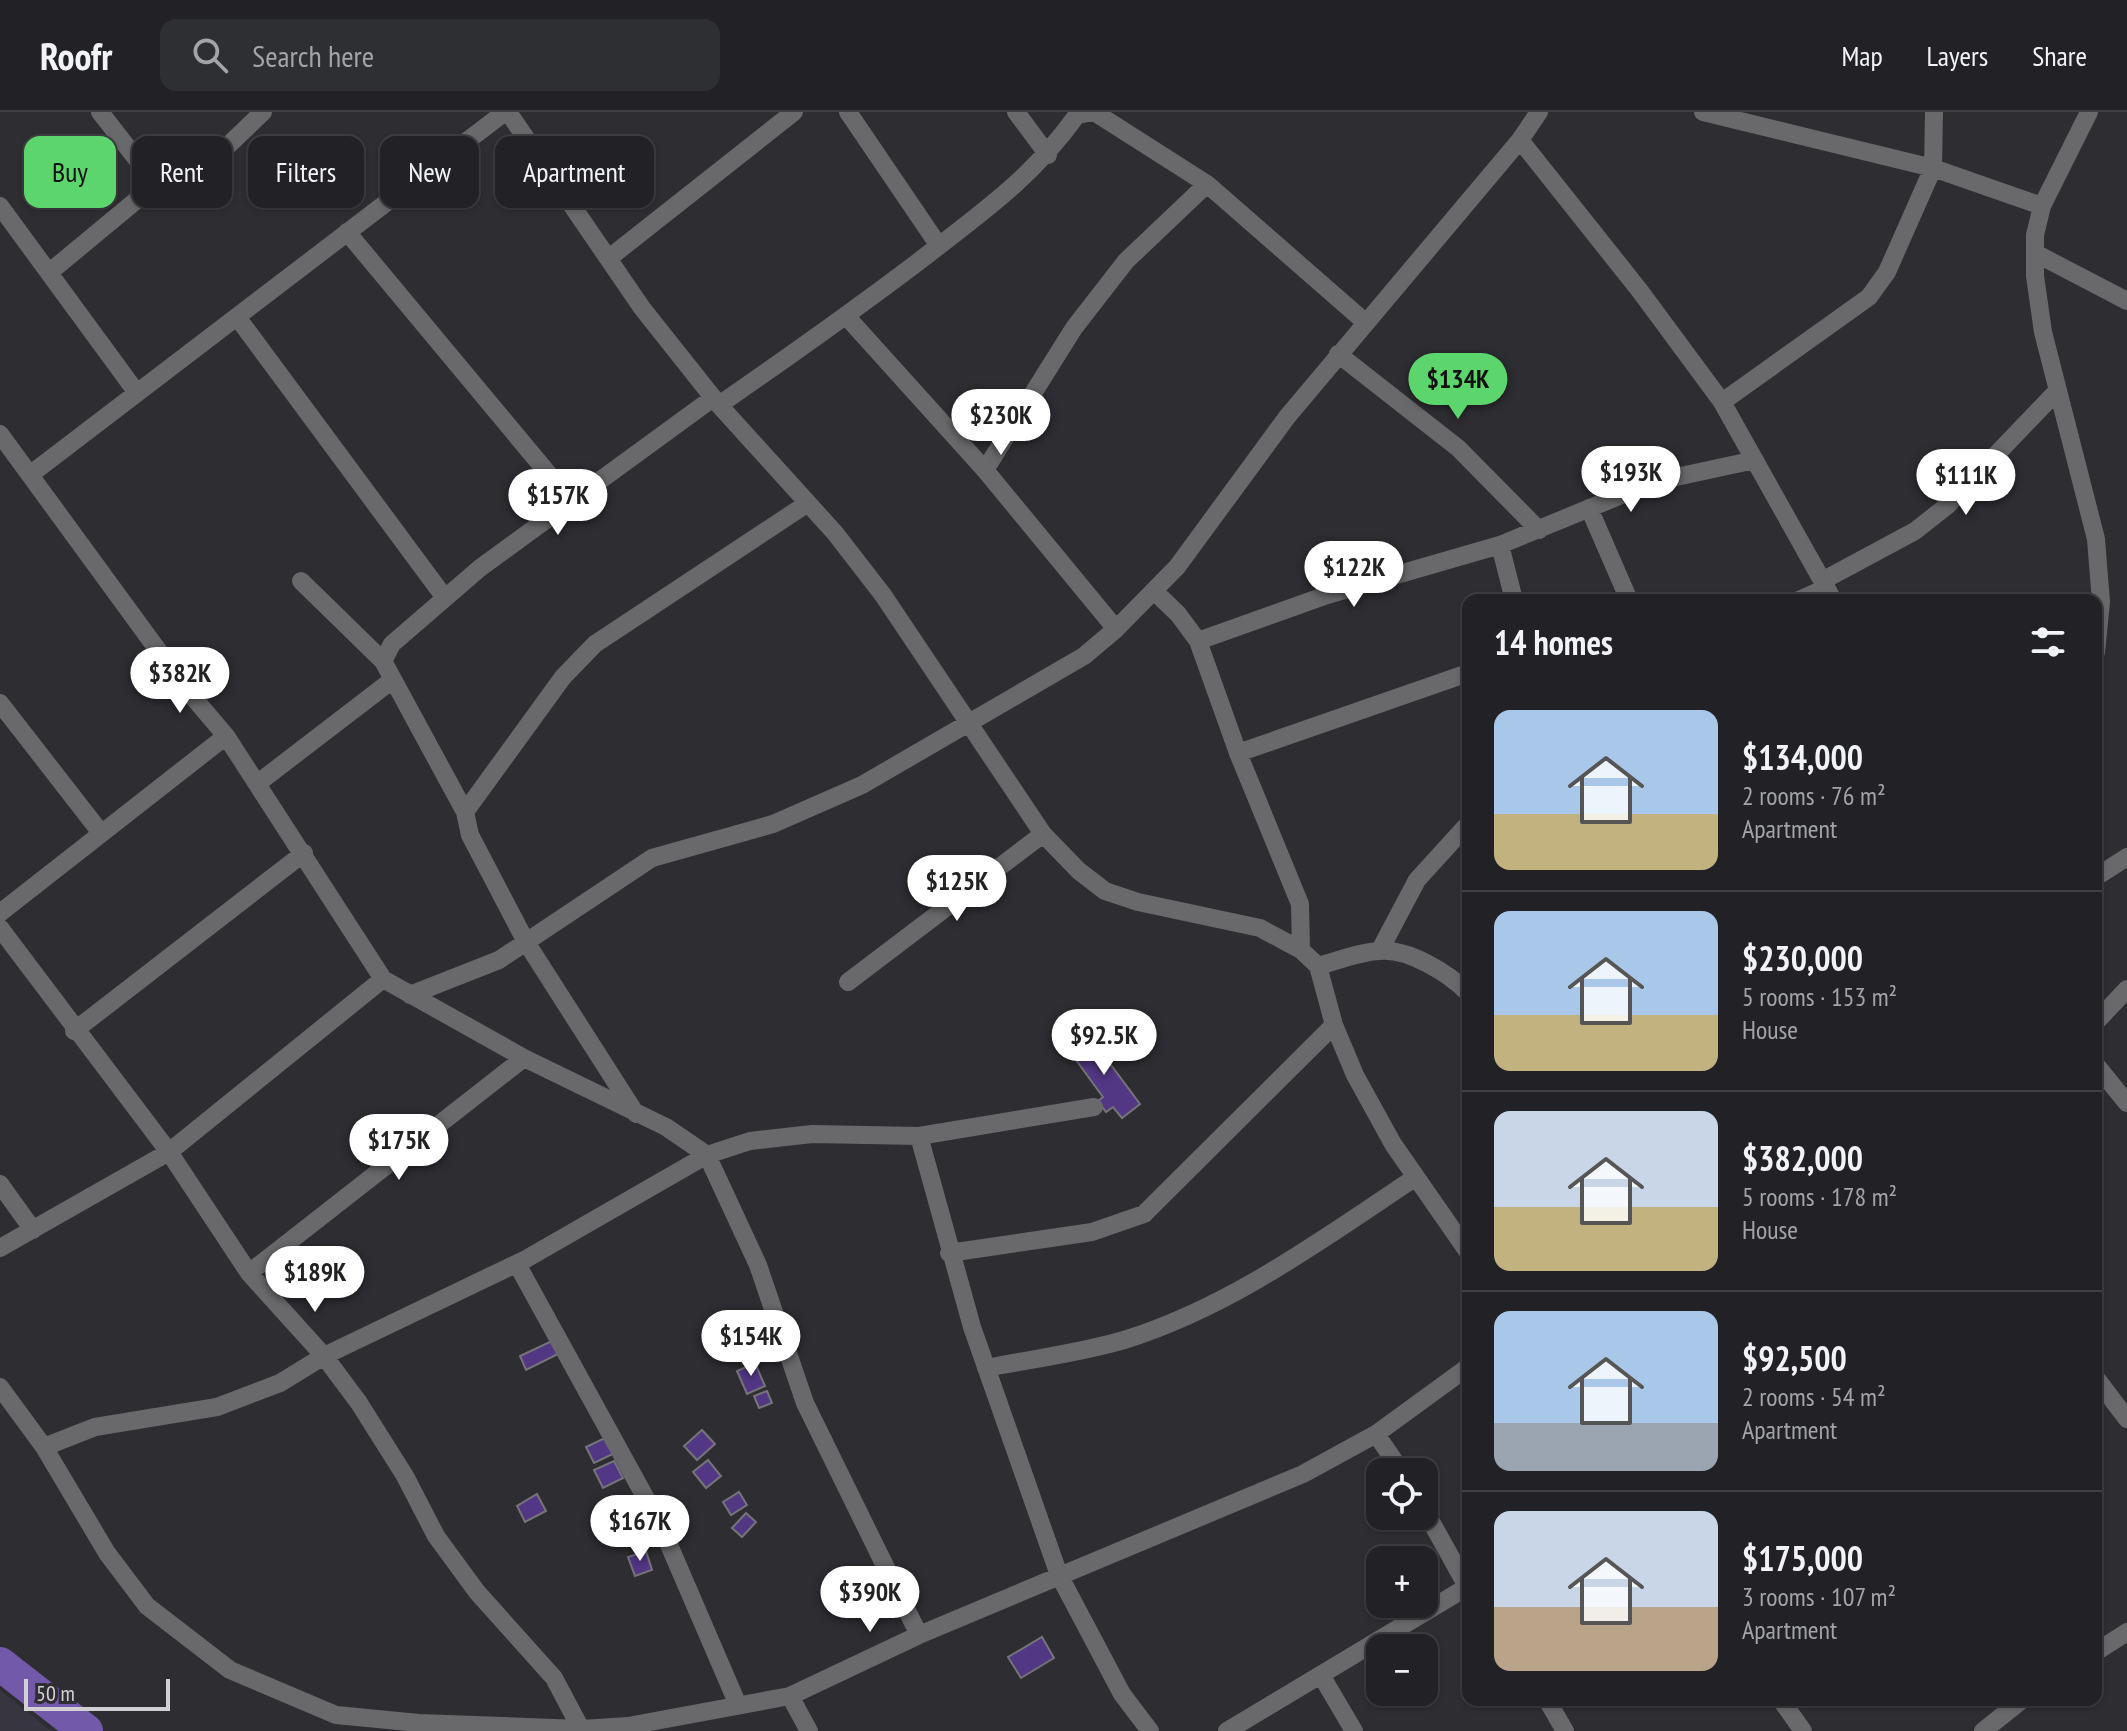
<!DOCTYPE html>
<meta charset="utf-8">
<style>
:root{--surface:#222226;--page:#2e2f32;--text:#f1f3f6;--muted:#a2a4a7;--line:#3f3f43;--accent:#5dd56d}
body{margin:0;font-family:"PT Sans Narrow",sans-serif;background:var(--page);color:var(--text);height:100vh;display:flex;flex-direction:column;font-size:30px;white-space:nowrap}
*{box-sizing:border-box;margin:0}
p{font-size:26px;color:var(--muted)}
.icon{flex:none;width:44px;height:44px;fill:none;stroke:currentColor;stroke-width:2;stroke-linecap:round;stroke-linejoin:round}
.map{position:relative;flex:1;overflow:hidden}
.panel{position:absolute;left:1462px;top:482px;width:640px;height:1112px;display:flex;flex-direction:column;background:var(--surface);border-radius:16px;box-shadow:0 2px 6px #0004,0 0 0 2px var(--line)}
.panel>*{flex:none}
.top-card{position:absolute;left:24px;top:24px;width:760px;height:72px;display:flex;gap:16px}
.fabs{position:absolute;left:1366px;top:1346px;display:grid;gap:16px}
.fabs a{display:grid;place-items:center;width:72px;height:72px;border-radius:16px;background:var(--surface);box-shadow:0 2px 6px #0004,0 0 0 2px var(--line);font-size:40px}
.scale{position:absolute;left:24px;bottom:20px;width:146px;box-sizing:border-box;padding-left:8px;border:4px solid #d1d1d4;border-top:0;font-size:22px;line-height:28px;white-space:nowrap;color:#d1d1d4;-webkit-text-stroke:6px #2e2d32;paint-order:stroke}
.price{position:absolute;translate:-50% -68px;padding:0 18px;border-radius:28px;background:#fff;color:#222;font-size:26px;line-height:52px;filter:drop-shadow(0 2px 4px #0008)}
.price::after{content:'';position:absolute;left:50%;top:48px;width:24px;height:18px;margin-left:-12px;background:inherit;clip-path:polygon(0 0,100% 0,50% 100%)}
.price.on{background:var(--accent);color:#111}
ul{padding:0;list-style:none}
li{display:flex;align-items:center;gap:24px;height:200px;padding:0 32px}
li+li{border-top:2px solid var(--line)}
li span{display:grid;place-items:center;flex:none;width:224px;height:160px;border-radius:16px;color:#555}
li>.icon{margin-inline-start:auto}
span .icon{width:96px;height:96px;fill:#fffc;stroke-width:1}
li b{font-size:34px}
h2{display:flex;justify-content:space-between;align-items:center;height:96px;padding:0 32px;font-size:34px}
.pill{padding:0 28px;border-radius:16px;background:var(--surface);box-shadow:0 2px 6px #0004,0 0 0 2px var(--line);font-size:28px;line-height:72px}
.pill.on{background:var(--accent);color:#111}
header{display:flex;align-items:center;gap:48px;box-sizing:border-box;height:112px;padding:0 40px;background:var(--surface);border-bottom:2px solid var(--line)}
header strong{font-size:38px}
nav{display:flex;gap:44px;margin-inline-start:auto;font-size:28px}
.search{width:560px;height:72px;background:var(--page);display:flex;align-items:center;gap:20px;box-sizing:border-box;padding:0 28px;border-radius:16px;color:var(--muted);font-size:30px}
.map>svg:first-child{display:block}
.built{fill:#37353f}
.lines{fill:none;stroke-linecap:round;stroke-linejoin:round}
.river{stroke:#7259aa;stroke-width:34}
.building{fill:#523785;stroke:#757479;stroke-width:2}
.minor{stroke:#69686a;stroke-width:18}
</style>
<header>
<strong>Roofr</strong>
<div class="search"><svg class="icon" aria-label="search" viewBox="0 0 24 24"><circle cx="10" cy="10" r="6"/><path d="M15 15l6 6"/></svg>Search here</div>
<nav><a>Map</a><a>Layers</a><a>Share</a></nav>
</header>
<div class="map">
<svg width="2127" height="1619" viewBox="0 0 2127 1619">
<rect width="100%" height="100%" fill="#2e2d32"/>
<path class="built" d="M0,1578L51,1619H0Z"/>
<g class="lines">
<path class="river" d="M0,1552L86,1619"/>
</g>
<path class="building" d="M1088,922L1140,992L1122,1006L1113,995L1106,1000L1098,989L1103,985L1068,937Z
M742,1220L750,1239L735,1245L727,1226Z
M556,1227L562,1240L526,1258L520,1244Z
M755,1251L765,1274L747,1282L737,1259Z
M767,1279L772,1291L759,1296L754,1284Z
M702,1318L715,1332L697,1348L684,1334Z
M609,1324L617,1340L594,1351L586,1335Z
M708,1348L721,1364L706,1376L693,1360Z
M614,1349L623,1366L603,1376L594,1358Z
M739,1380L747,1393L731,1403L723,1390Z
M537,1382L546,1399L525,1410L517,1394Z
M746,1401L756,1410L742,1425L732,1416Z
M646,1439L652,1458L635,1464L628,1445Z
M1042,1525L1054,1546L1021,1566L1008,1545Z"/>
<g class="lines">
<path class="minor" d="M100,0L156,72L173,77L191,69L263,0
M508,0L642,196L719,293L835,421L883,483L1043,722L1079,759L1105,779L1138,790L1260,816L1301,838L1318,854L1334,913L1355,963L1393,1032L1468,1140
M848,0L939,134
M1016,0L1048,43
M1703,0L1933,56L2042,94
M2089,0L2042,94L2035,123V164L2043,220L2096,427L2101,490L2096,540
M1520,28L1640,179L1722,290L1833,488
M0,94L137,281
M347,120L571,389
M2035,141L2127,189
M609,146L794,0
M51,159L156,72
M237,205L445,486
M847,205L985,358L1116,517
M1338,242L1458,336L1539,418
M1722,290L1869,185L1887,160L1933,56L1934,0
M719,293C791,243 862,193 931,140C989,95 1033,64 1077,3L1094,0L1207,72L1365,210
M0,322L187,578L226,624L383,867L524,946L666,1015L707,1043L758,1153L805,1291L919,1523
M985,358L1074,216L1126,149L1207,72
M31,362L505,0
M1589,396L1629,488
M1500,433L1514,488
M301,469L383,549L465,700L470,723L526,830L636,1002
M1822,469L1915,419L1948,393L2058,278
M1154,479L1178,502L1198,529L1238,641L1300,792L1301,838
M1799,488L1826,476
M1198,529L1327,483L1500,433L1653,370L1755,348
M383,549L392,532L480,456L713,286
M0,591L101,721
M1238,641L1468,561
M258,671L391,569
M465,700L563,565L595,532L808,391
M2096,765L2127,745
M0,801L226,624
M0,816L169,1040L249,1161L324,1244L359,1291L405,1364L436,1424L477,1480L554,1566L581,1617
M1380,838L1417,768L1468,712
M1318,854C1337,849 1359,840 1379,839C1408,836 1449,861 1468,881
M848,870L1043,722
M410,883L499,848L652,746L773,712L862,673L1084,544L1116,517L1177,455L1287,305L1520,28L1539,0
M2096,910L2127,877
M74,919L304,741
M2096,953L2127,991
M919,1024L972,1215L1059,1463L1122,1582L1150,1619
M0,1072L33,1118
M0,1136L169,1040L383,867
M949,1141L1092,1120L1144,1102L1334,913
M517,1152L660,1412L738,1593
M249,1161L524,946
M986,1256C1032,1247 1080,1241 1124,1228C1231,1195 1324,1126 1416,1065
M2096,1266L2127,1307
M0,1275L44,1335L107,1441L147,1494L230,1558L336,1603L419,1611L581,1617L628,1614L790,1584L919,1523L1303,1362L1376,1322L1468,1255
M1376,1322L1402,1360
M44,1335L95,1315L217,1295L280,1271L324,1244L526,1147L707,1043L750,1029L812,1022L919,1024L1094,995
M1424,1397L1468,1476
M2096,1540L2127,1520
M1321,1563L1354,1619
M790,1584L809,1619
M1547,1588L1565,1619
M1781,1588L1803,1619
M1227,1619L1467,1475
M1983,1619L2022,1588"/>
</g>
</svg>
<div class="fabs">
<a><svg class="icon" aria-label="locate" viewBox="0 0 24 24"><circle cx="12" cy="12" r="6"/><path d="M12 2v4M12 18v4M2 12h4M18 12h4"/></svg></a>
<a>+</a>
<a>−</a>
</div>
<div class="scale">50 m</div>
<b class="price on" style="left:1458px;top:309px">$134K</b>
<b class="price" style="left:1001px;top:345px">$230K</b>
<b class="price" style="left:1631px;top:402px">$193K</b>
<b class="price" style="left:1966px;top:405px">$111K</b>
<b class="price" style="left:558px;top:425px">$157K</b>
<b class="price" style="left:1354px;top:497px">$122K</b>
<b class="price" style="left:180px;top:603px">$382K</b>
<b class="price" style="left:957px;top:811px">$125K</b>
<b class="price" style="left:1104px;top:965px">$92.5K</b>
<b class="price" style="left:399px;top:1070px">$175K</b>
<b class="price" style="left:315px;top:1202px">$189K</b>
<b class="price" style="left:751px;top:1266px">$154K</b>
<b class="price" style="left:640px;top:1451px">$167K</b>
<b class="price" style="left:870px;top:1522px">$390K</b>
<div class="top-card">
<a class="pill on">Buy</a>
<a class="pill">Rent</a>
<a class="pill">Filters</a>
<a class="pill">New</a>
<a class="pill">Apartment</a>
</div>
<section class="panel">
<h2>14 homes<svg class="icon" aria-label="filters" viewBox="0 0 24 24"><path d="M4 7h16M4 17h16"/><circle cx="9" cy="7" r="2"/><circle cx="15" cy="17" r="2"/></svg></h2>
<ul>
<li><span style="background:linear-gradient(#a9c7e8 65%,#c2b280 0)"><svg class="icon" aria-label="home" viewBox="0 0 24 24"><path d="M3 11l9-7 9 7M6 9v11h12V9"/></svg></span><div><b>$134,000</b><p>2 rooms · 76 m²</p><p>Apartment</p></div></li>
<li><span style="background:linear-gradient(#a9c7e8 65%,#c2b280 0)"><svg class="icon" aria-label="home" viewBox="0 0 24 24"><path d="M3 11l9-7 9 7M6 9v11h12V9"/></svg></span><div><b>$230,000</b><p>5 rooms · 153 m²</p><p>House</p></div></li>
<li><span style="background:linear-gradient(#c9d6e8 60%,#c2b280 0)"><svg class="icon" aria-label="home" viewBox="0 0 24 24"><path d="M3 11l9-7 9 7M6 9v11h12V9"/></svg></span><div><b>$382,000</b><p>5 rooms · 178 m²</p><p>House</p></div></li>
<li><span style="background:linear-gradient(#a9c7e8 70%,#9aa5b1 0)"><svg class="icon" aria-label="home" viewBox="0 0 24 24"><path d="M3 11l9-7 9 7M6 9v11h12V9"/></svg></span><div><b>$92,500</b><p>2 rooms · 54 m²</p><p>Apartment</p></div></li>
<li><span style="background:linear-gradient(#c9d6e8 60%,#b9a48a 0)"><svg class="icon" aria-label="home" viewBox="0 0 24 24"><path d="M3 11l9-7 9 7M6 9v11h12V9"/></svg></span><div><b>$175,000</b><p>3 rooms · 107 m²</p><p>Apartment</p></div></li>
</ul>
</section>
</div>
